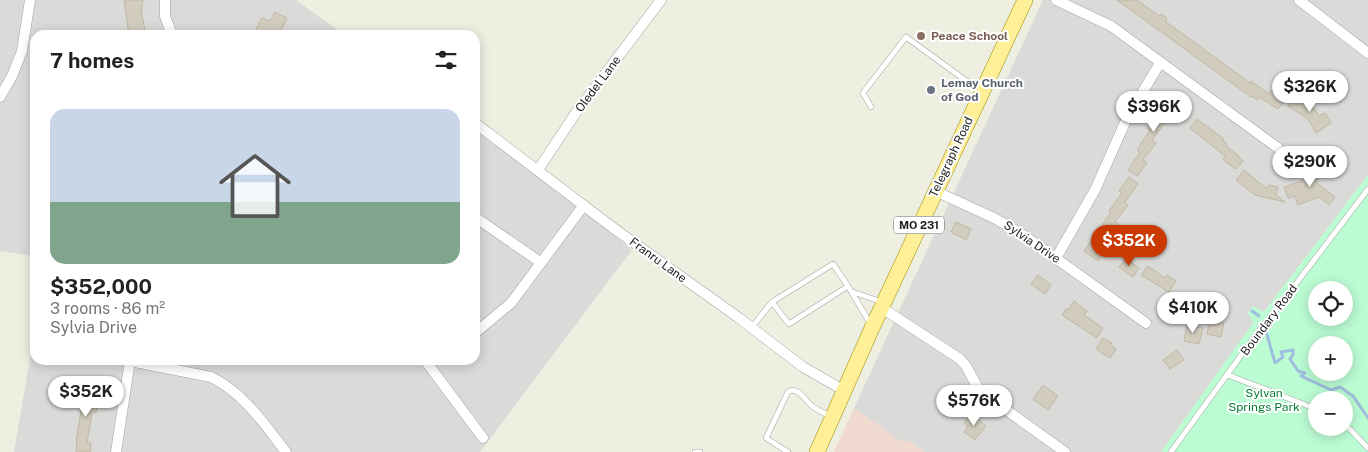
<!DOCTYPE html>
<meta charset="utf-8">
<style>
:root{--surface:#fff;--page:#f6f6f6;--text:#222;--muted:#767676;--line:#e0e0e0;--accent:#c93900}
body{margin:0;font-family:"Public Sans",sans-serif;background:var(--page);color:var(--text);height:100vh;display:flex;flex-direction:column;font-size:19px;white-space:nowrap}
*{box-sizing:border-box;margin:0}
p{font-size:16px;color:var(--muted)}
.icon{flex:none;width:28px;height:28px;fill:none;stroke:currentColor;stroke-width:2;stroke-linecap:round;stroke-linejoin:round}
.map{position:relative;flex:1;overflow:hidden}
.sheet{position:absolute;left:30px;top:30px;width:450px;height:335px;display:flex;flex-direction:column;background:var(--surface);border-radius:15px;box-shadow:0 2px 12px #0003}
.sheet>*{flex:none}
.tools{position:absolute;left:1308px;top:281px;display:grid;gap:10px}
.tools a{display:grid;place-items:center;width:45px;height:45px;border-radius:50%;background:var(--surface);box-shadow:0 2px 12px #0003;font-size:25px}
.price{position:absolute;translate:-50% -42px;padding:0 11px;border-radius:18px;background:#fff;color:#222;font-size:16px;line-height:32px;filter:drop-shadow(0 1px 2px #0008)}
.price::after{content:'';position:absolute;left:50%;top:30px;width:15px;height:11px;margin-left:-8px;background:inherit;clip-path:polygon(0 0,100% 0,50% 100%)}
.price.on{background:var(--accent);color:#fff}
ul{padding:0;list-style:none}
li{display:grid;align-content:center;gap:10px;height:265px;padding:0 20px}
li+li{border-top:1px solid var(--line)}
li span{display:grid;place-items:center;height:155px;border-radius:15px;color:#555}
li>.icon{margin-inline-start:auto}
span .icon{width:90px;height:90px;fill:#fffc;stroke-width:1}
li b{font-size:21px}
h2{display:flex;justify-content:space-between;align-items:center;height:60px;padding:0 20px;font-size:21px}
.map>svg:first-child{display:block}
.residential{fill:#dadad9}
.commercial{fill:#f0dacf}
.park{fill:#bbfcd3;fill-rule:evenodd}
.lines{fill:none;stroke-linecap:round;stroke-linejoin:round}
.stream{stroke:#9fbede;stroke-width:3}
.building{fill:#d1ccbe;stroke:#c0b8a3}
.lane-casing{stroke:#a3a3a3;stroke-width:6}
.street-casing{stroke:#a3a3a3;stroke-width:11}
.primary-casing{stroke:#958e00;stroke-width:16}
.lane{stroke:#fff;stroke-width:5}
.street{stroke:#fff;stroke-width:10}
.primary{stroke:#ffef96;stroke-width:15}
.education-dot{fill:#8d6e63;stroke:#fff;stroke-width:2}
.worship-dot{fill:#6b7280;stroke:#fff;stroke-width:2}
.labels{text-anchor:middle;stroke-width:4;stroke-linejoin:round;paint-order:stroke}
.shield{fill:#fff;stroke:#606060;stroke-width:1}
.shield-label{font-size:11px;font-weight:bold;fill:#1c1c1c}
.education-label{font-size:12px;font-weight:bold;fill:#785e54;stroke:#fff;text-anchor:start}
.worship-label{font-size:12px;font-weight:bold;fill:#5b616d;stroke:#fff;text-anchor:start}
.street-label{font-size:12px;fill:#1c1c1c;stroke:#fff}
.park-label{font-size:12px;fill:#067e32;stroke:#fff}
</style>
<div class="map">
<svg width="1368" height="452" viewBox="0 0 1368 452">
<rect width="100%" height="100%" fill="#eeeee1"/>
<path class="residential" d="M0,0H296L344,35H35V256L0,251Z
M1043,0H1368V175L1264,312L1253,306L1254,323L1161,452H926L910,442L899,440L854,408Z
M475,131L571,201L632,250L480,452H14L35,329V360H475Z"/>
<path class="commercial" d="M854,408L899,440L910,442L926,452H834Z"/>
<path class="park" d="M1368,175V452H1161L1253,323L1248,313L1253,306L1264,312ZM1316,290H1344V318H1316ZM1316,345H1344V372H1316ZM1316,400H1344V428H1316Z"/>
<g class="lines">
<path class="stream" d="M1252,311L1259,316
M1266,331L1275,363L1283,357L1281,352L1293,350V355L1290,359L1298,371L1305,373L1301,376L1331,390L1340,387L1353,396L1368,418"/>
</g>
<path class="building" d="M124,0H143L141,10L146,35H129Z
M1117,0H1137L1159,16L1161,14L1167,18L1165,21L1250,83L1251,81L1269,94L1272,90L1285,100L1278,109L1259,97L1257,100L1252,96L1251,97Z
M275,12L287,18L279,35H263L255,31L262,18L270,21Z
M1302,94L1312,101L1311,103L1319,116L1325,113L1331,123L1316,133L1308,119L1288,106L1295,97L1298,99Z
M1168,95L1182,105L1175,114L1173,112L1152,140L1156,143L1143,160L1147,163L1137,176L1128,170L1140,152L1137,150L1150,130L1147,128L1164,105L1162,104Z
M1197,119L1224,139L1223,141L1227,144L1226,146L1239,156V158L1243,161L1236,169L1223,160L1225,156L1190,128Z
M1313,162L1324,170L1316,182L1335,197L1329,205L1319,197L1298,205L1295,196L1288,198L1284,187L1302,181L1310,172L1308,170Z
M1244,170L1267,189L1269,185L1278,187L1276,195L1285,202L1255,195L1236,180Z
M1129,177L1138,184L1125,202L1128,205L1115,222L1121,227L1116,234L1111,231L1099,248L1104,251L1098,261L1084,251L1111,212L1109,211L1122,193L1119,191Z
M956,222L971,229L966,240L951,232Z
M1126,258L1139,268L1133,277L1119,267Z
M1148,266L1165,278L1167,275L1176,281L1169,292L1141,275Z
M1038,275L1051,285L1045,294L1031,284Z
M1191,295L1197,311L1187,315L1180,300Z
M1074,301L1087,311L1084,315L1103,328L1097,338L1062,315L1066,309L1068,310Z
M1210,320L1224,323L1221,337L1207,334Z
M1187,324L1203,328L1199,344L1184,341Z
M1103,338L1112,343L1110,345L1116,349L1110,358L1096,349Z
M1177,350L1184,360L1170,369L1163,360Z
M1043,385L1058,396L1048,410L1033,399Z
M81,387L96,389L95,399H98L96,413H92L87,443H91L90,452H76L77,442H76L83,398H79Z
M971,414L986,426L975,440L964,432L968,426L964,423Z"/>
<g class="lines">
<g class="lane-casing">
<path id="lane" d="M871,107L863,93L906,37L965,80L982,89
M848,286L871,325
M853,292L882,302
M752,327L772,302L833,264L848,286L789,324L772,302
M1228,375L1316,409
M1344,423L1368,448
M695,452H700
M788,452L766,438L788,392L792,390C802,392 805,400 812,406C818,411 824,413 831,416
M1171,452L1258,332L1289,293L1368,189"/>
</g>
<g class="street-casing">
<path id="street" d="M165,0V16L172,35
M1056,0L1111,26L1278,148
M1299,0L1368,53
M0,97L12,76L22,51L30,0
M475,123L616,230L739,318L803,367L845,391
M538,170L575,114L661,0
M935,191L994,218L1022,234L1146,323
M475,217L540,262
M1056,258L1095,190L1127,118L1160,63
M882,308L960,359L966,366L978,388L988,397L1065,452
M475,333L511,303L584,205
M425,360L483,438
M130,361L211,377C245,394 263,423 286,452
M116,452L130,360"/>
</g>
<g class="primary-casing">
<path id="primary" d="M817,452L872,328L1025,0"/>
</g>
<use href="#lane" class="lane"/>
<use href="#street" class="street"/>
<use href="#primary" class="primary"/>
</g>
<circle class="education-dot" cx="921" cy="36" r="5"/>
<circle class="worship-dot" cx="931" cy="90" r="5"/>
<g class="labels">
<rect class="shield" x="894" y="216.5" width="50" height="17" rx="4"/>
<g class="shield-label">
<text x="919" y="229">MO 231</text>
</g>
<g class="education-label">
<text x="931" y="40">Peace School</text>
</g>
<g class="worship-label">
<text x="941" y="87">Lemay Church<tspan x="941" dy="14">of God</tspan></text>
</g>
<g class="street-label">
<text transform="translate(598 84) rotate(-53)" y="4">Oledel Lane</text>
<text transform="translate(951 157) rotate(-65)" y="4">Telegraph Road</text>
<text transform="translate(1032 242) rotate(34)" y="4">Sylvia Drive</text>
<text transform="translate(658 260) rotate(36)" y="4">Franru Lane</text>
<text transform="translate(1269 320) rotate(-53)" y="4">Boundary Road</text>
</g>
<g class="park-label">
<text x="1264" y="397">Sylvan<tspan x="1264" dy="14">Springs Park</tspan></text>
</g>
</g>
</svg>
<div class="tools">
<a><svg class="icon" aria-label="locate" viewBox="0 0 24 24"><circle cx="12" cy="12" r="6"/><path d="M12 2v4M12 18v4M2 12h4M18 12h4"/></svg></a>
<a>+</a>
<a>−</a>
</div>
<b class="price" style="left:1310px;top:113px">$326K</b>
<b class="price" style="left:1154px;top:133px">$396K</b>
<b class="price" style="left:1310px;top:188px">$290K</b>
<b class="price on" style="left:1129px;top:267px">$352K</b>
<b class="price" style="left:1193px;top:334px">$410K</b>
<b class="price" style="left:86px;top:418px">$352K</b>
<b class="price" style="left:974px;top:427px">$576K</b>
<section class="sheet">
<h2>7 homes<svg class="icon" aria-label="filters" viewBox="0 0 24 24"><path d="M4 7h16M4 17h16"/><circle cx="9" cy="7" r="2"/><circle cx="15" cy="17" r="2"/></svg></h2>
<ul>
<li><span style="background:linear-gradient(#c9d6e8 60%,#7fa58c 0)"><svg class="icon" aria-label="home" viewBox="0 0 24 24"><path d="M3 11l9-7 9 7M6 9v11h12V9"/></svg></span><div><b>$352,000</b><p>3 rooms · 86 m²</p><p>Sylvia Drive</p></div></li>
</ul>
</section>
</div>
